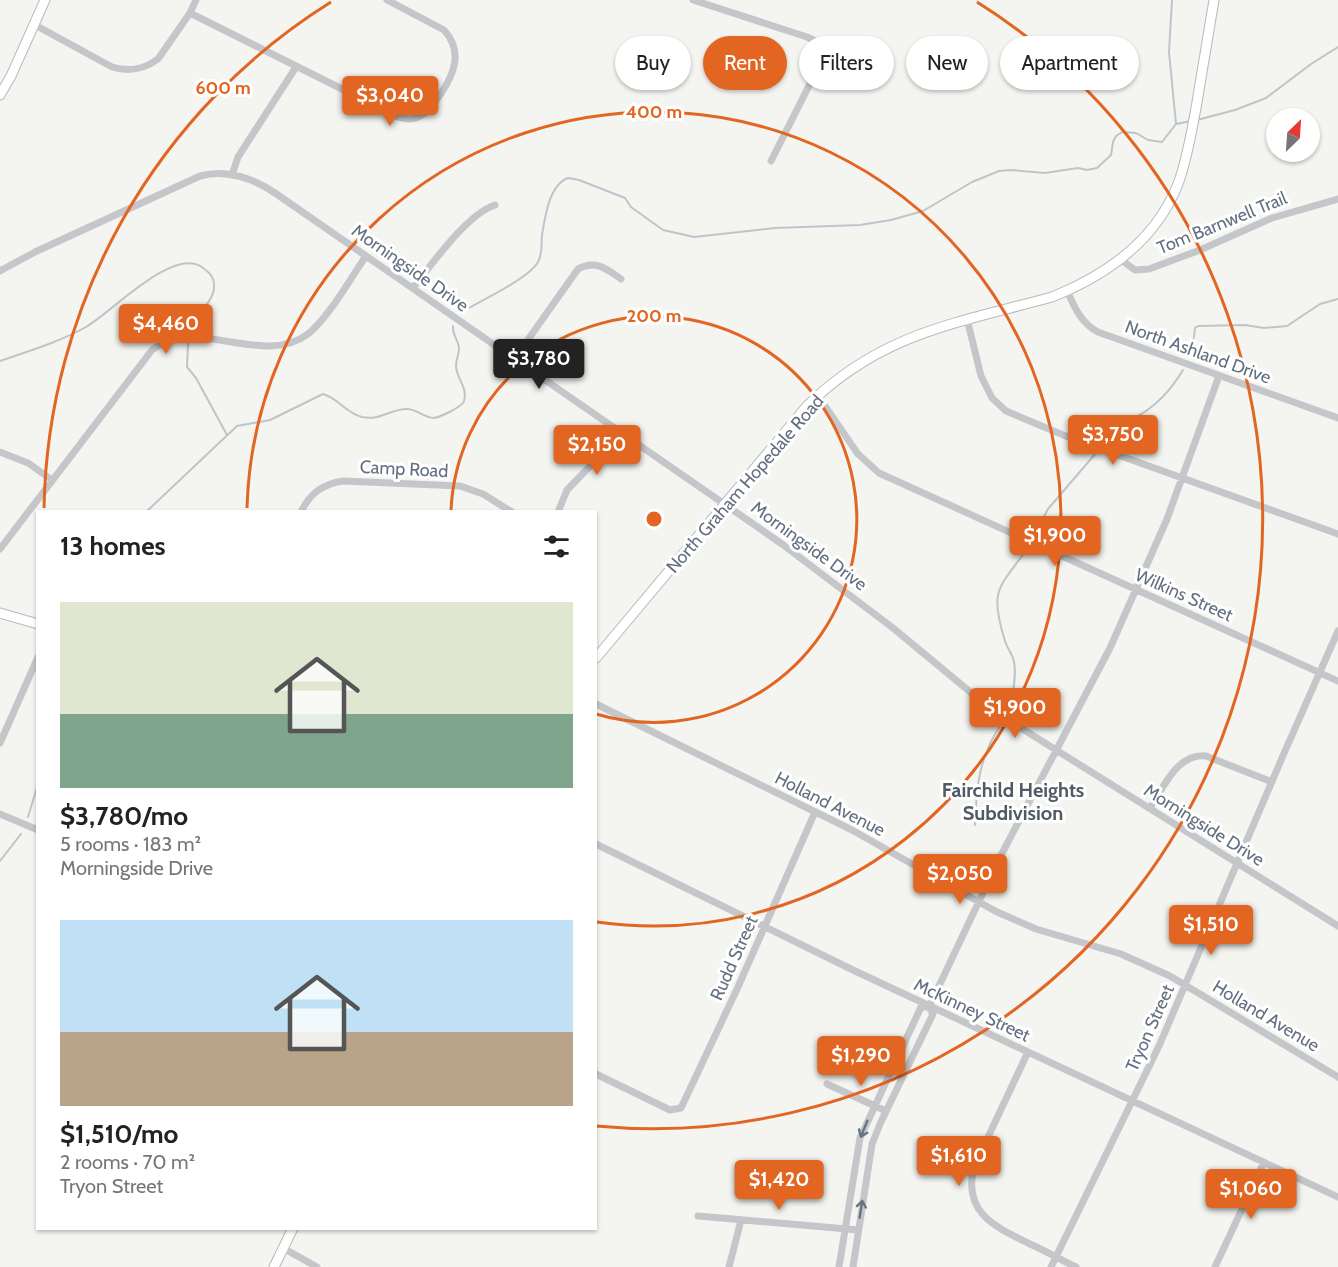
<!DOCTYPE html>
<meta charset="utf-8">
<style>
:root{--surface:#fff;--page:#f6f6f6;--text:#222;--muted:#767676;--accent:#e36522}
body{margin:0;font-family:Cabin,sans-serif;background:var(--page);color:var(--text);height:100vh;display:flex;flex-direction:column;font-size:22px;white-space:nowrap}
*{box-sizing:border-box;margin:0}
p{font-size:20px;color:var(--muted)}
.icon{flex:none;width:33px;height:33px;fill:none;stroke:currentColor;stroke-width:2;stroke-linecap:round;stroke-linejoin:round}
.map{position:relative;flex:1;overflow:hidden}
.sheet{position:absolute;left:36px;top:510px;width:561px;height:720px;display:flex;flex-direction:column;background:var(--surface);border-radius:0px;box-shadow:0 2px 4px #0004}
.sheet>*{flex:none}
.guide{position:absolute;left:615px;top:36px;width:570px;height:54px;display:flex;gap:12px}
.needle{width:39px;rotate:25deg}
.controls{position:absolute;left:1266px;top:108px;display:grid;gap:12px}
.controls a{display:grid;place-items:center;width:54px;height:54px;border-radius:50%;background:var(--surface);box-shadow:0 2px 4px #0004;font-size:30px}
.price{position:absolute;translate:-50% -51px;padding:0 14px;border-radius:6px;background:var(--accent);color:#fff;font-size:20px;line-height:39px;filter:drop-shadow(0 2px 3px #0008)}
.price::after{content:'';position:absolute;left:50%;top:36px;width:18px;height:14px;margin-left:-9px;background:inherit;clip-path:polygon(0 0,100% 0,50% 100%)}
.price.selected{background:#222;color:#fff}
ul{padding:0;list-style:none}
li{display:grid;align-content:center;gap:12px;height:318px;padding:0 24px}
li span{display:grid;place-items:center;height:186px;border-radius:0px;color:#555}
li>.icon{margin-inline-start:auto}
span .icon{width:108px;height:108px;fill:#fffc;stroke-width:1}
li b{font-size:26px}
h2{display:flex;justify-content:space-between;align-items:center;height:72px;padding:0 24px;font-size:26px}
.pill{padding:0 21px;border-radius:27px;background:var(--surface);box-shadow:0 2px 4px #0004;font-size:21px;line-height:54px}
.pill.selected{background:var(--accent);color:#fff}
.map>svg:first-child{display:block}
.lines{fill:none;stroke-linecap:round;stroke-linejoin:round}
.stream{stroke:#bdc5cc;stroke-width:2}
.secondary-casing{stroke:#b6b9be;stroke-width:11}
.street{stroke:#c4c6ca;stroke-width:7}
.secondary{stroke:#fff;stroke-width:9}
.oneway{stroke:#687485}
.ring{fill:none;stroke:#e36522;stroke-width:3}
.labels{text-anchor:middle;stroke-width:6;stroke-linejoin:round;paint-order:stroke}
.street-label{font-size:18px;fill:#637081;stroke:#fff}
.neighbourhood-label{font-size:20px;font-weight:bold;fill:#515b66;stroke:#fff}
.centre{fill:#e36522;stroke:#fff;stroke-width:3}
.ring-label{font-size:18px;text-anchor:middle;font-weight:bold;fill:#e36522;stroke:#fff;stroke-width:6;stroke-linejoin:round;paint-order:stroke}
</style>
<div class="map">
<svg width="1338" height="1267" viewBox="0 0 1338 1267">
<rect width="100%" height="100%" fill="#f4f4f0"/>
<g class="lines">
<path class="stream" d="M1172,0L1169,52L1176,124
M1197,120L1235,110L1266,98L1311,64L1338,47
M1176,124L1191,121
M465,310C483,300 529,278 538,262C543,253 541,244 542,235C545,217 549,185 568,178L579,180L625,198L631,207L663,230L694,237L775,228L860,225L891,220L923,211L972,182L999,171L1011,170L1045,173L1078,168L1087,170L1097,168L1111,155L1113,142L1116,136L1122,132L1136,133L1148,140L1162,142L1176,124
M188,344L187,367L196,378L227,435
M1188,355L1193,344L1195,328L1198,326L1245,325L1264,328L1287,326L1320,304L1338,299
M0,361C29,351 59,342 86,327C111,313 174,245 203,268C210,273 215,278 214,287C214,301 196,314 191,330
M1101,440C1109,426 1123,425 1136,417C1157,406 1171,390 1183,370
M146,512L237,426L270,420L323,394C338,398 346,413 362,417C380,421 390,409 407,409C416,409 424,417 433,418C439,418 462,407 464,401C468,387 456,378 456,366C456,360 459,354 459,348C458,339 452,335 453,326
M1035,533L1048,509L1096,453
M1010,709C1012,694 1017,677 1014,662C1013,655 1007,648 1005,641C989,590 998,589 1028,548
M28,817L38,784
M975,825C976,790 979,755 1001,725
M0,861L21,834"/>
<g class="secondary-casing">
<path id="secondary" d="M0,95L11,76L45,0
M0,613L38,624
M596,658L807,406C881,333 957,323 1052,297C1107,275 1156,240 1178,184C1187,160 1191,134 1196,108C1202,72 1208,36 1214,0
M274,1267L293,1228"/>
</g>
<path class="street" d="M693,0L807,37L826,46L824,56L771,161
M190,13L398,117C419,124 429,111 440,95C455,73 463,51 444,30L387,0
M35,25L112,67C129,72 143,70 158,59L190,13L196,0
M232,175L238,157L296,67
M1120,259L1135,270L1149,269L1200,250L1272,218L1338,199
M0,271L35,252L200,176C226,169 253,178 275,193L782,544L893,628L992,710L1338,926
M413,288C433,263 466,215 495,205
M1067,291C1075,308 1081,323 1098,332L1338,418
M967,319L981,376L992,398L1006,411L1068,437L1338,534
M515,358L578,269C595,259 607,269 621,279
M818,396L858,454L879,473L1338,681
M0,452L28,463L52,480
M301,512C310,493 323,484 343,481L460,486L483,494L512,512
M558,512L567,490L594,462L618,429
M0,549L152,350C196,315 263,368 308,334C329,317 350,279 366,256
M596,704L852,830L995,911L1036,929L1121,954L1170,976L1338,1077
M0,743L38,657
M1150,808C1164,787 1177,753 1206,756L1272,782
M0,814L38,830
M596,844L855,971L1338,1197
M929,1007L998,861L1110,648L1167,519L1219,376
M1028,1052L974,1167C962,1213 996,1227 1030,1244C1046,1251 1061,1260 1076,1267
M596,1074L670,1110L681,1108L738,987L815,812
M827,1084L886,1111
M698,1216L858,1230
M283,1248L317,1267
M729,1267L741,1220
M839,1267L860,1138L921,1007H929
M853,1267L872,1144L880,1124L933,1014L929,1007
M1051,1267L1159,1046L1285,751L1338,631
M1215,1267L1264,1162"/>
<use href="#secondary" class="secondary"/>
</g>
<defs><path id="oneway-shaft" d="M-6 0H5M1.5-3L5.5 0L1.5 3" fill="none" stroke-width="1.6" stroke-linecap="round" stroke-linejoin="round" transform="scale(1.5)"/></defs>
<g class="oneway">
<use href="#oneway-shaft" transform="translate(864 1129) rotate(112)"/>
<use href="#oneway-shaft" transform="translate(861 1209) rotate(-81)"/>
</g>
<g class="ring">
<path d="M451 510A203 203 0 1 1 596 714"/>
<path d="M247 508A407 407 0 1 1 597 922"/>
<path d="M44 508A610 610 0 0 1 331 2M977 2A610 610 0 0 1 596 1126"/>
</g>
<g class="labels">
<g class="street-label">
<text transform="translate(1222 223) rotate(-22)" y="6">Tom Barnwell Trail</text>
<text transform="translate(410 268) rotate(35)" y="6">Morningside Drive</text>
<text transform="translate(1198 352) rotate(20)" y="6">North Ashland Drive</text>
<text transform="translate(404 469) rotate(3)" y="6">Camp Road</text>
<text transform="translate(745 484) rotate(-49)" y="6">North Graham Hopedale Road</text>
<text transform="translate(809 546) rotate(36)" y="6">Morningside Drive</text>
<text transform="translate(1184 595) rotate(24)" y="6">Wilkins Street</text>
<text transform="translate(830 804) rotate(27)" y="6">Holland Avenue</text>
<text transform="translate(1204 825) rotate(32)" y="6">Morningside Drive</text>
<text transform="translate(734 958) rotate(-66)" y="6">Rudd Street</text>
<text transform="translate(972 1010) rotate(25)" y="6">McKinney Street</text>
<text transform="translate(1266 1016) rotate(31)" y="6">Holland Avenue</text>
<text transform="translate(1150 1028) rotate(-66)" y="6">Tryon Street</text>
</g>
<g class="neighbourhood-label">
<text x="1013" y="797">Fairchild Heights<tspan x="1013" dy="23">Subdivision</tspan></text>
</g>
</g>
<circle cx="654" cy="519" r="9" class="centre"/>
<g class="ring-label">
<text x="223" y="94">600 m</text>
<text x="654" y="118">400 m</text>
<text x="654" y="322">200 m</text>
</g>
</svg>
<div class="controls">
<a><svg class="needle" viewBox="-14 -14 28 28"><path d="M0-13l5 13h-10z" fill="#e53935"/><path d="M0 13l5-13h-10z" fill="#767676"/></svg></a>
</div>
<b class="price" style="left:390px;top:127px">$3,040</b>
<b class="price" style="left:166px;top:355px">$4,460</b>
<b class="price selected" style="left:539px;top:390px">$3,780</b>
<b class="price" style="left:1113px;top:466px">$3,750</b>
<b class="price" style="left:597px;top:476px">$2,150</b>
<b class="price" style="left:1055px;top:567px">$1,900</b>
<b class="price" style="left:1015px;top:739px">$1,900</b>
<b class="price" style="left:960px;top:905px">$2,050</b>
<b class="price" style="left:1211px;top:956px">$1,510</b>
<b class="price" style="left:861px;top:1087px">$1,290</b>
<b class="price" style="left:959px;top:1187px">$1,610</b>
<b class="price" style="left:779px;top:1211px">$1,420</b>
<b class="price" style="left:1251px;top:1220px">$1,060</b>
<div class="guide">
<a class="pill">Buy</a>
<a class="pill selected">Rent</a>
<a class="pill">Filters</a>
<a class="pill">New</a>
<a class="pill">Apartment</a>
</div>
<section class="sheet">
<h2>13 homes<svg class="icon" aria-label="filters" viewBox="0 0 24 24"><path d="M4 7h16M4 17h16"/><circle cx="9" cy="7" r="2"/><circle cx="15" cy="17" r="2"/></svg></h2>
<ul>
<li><span style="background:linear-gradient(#dfe7d0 60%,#7fa58c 0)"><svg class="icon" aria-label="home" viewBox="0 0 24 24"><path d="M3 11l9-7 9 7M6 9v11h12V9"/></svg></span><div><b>$3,780/mo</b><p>5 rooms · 183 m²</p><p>Morningside Drive</p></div></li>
<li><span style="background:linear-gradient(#bfe0f5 60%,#b9a48a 0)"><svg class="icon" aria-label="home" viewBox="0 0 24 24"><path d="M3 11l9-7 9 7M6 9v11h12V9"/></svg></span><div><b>$1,510/mo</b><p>2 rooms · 70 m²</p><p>Tryon Street</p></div></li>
</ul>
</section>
</div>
